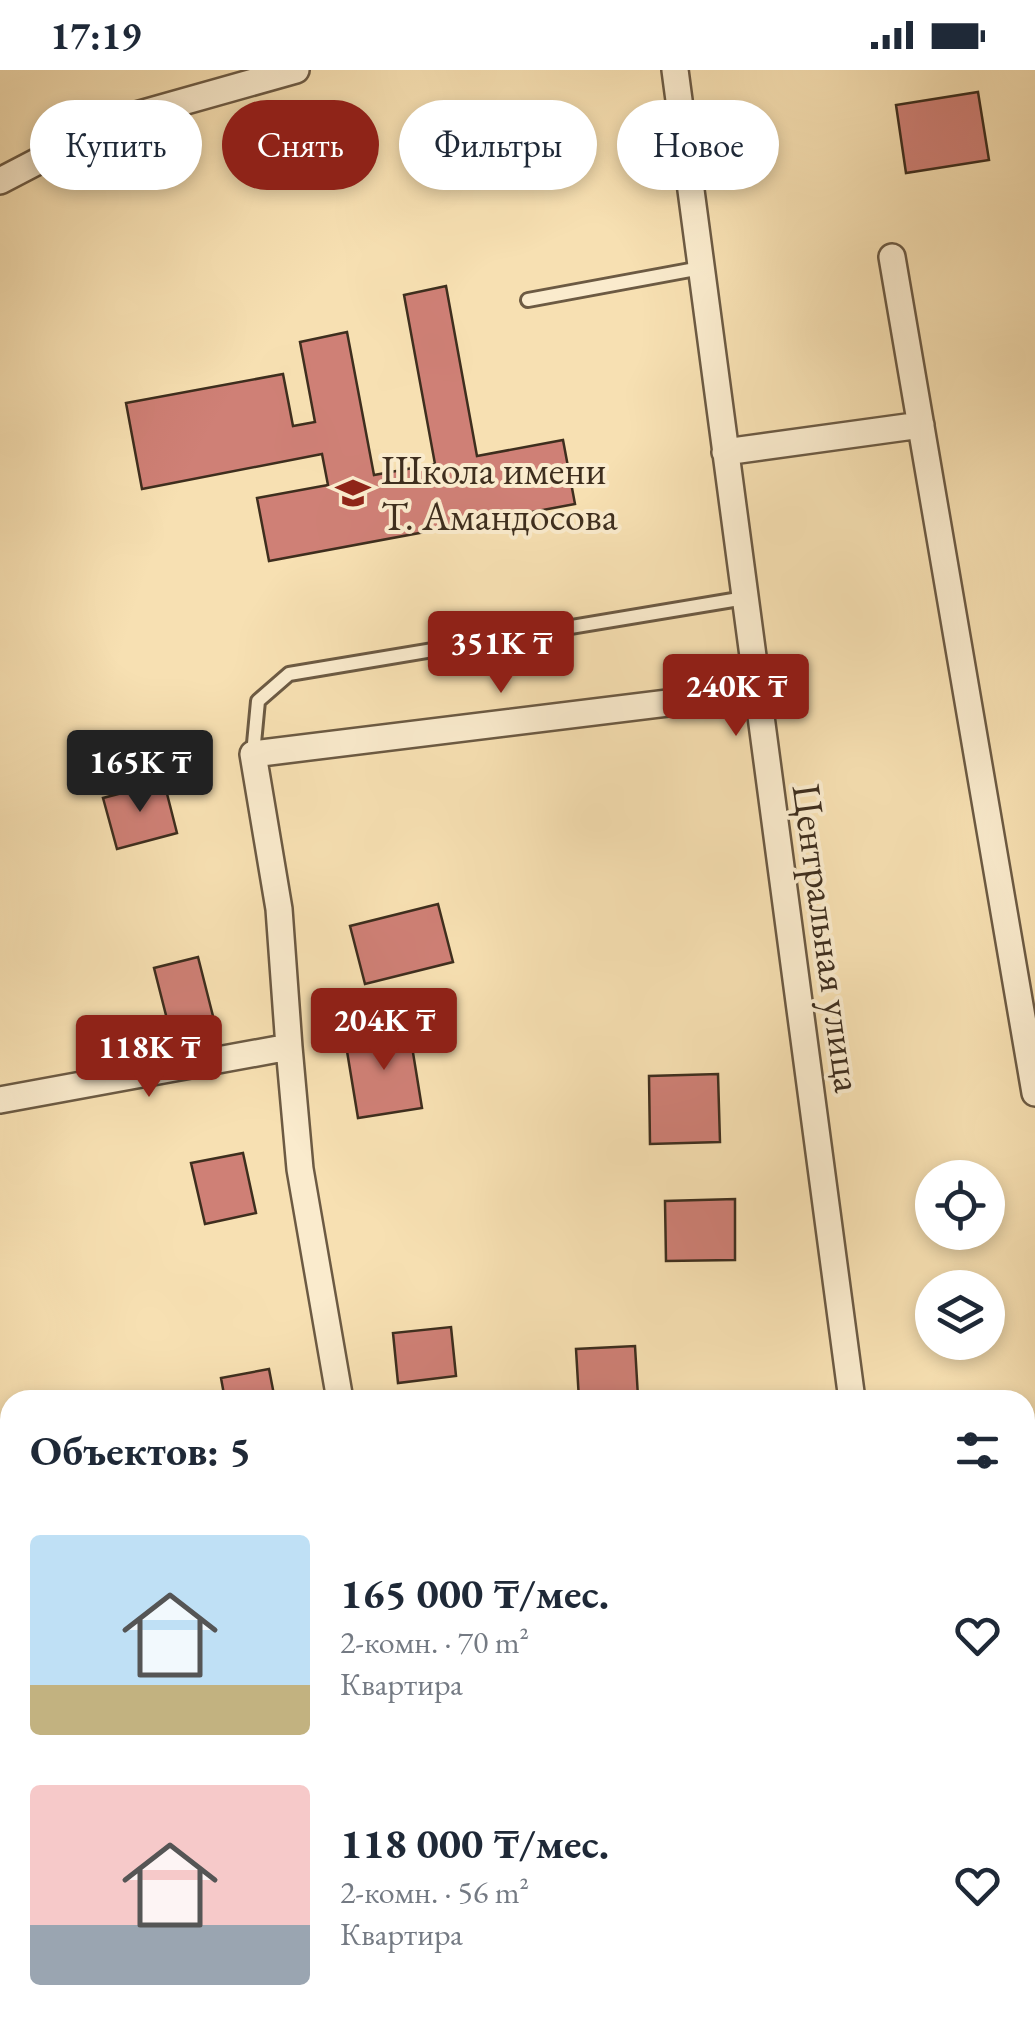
<!DOCTYPE html>
<html lang="ru">
<meta charset="utf-8">
<style>
:root{--surface:#fff;--page:#f6f6f7;--text:#1f2937;--muted:#747a83;--accent:#8f2418}
body{margin:0;font-family:"EB Garamond",serif;background:var(--page);color:var(--text);height:100vh;display:flex;flex-direction:column;font-size:38px;white-space:nowrap}
*{box-sizing:border-box;margin:0}
p{font-size:32px;color:var(--muted)}
.icon{flex:none;width:55px;height:55px;fill:none;stroke:currentColor;stroke-width:2;stroke-linecap:round;stroke-linejoin:round}
.map{position:relative;flex:1;overflow:hidden}
.drawer{position:absolute;left:0px;top:1320px;width:1035px;height:642px;display:flex;flex-direction:column;background:var(--surface);border-radius:30px 30px 0 0;box-shadow:0 5px 15px #0003}
.drawer>*{flex:none}
.banner{position:absolute;left:30px;top:30px;width:975px;height:90px;display:flex;gap:20px}
.fabs{position:absolute;left:915px;top:1090px;display:grid;gap:20px}
.fabs a{display:grid;place-items:center;width:90px;height:90px;border-radius:50%;background:var(--surface);box-shadow:0 5px 15px #0003;font-size:50px}
.price{position:absolute;translate:-50% -85px;padding:0 22px;border-radius:10px;background:var(--accent);color:#fff;font-size:32px;line-height:65px;filter:drop-shadow(0 2px 5px #0008)}
.price::after{content:'';position:absolute;left:50%;top:60px;width:30px;height:22px;margin-left:-15px;background:inherit;clip-path:polygon(0 0,100% 0,50% 100%)}
.price.selected{background:#222;color:#fff}
ul{padding:0;list-style:none}
li{display:flex;align-items:center;gap:30px;height:250px;padding:0 30px}
li span{display:grid;place-items:center;flex:none;width:280px;height:200px;border-radius:10px;color:#555}
li>.icon{margin-inline-start:auto}
span .icon{width:120px;height:120px;fill:#fffc;stroke-width:1}
li b{font-size:42px}
h2{display:flex;justify-content:space-between;align-items:center;height:120px;padding:0 30px;font-size:42px}
.tag{padding:0 35px;border-radius:45px;background:var(--surface);box-shadow:0 5px 15px #0003;font-size:35px;line-height:90px}
.tag.selected{background:var(--accent);color:#fff}
.status{display:flex;justify-content:space-between;align-items:center;height:70px;padding:0 50px;background:var(--surface);direction:ltr}
.status svg{height:28px;fill:currentColor}
.map>svg:first-child{display:block}
.building{fill:#cf8076;stroke:#3e2e1e;stroke-width:2.5}
.lines{fill:none;stroke-linecap:round;stroke-linejoin:round}
.service-casing{stroke:#6c5a43;stroke-width:18}
.minor-casing{stroke:#6c5a43;stroke-width:30}
.path{stroke:#3e2e1e;stroke-width:5;stroke-dasharray:8 5;stroke-linecap:butt}
.service{stroke:#faebcd;stroke-width:12}
.minor{stroke:#faebcd;stroke-width:25}
.labels{text-anchor:middle;stroke-width:8;stroke-linejoin:round;paint-order:stroke}
.poi-label{font-size:40px;fill:#3e2e1e;stroke:#faebcd;text-anchor:start}
.street-label{font-size:40px;fill:#3e2e1e;stroke:#faebcd}
</style>
<div class="status"><b>17:19</b><svg viewBox="0 0 49 12"><path d="M0 12V9h3v3zM5 12V6h3v6zM10 12V3h3v9zM15 12V0h3v12zM26 1h20v11H26zM47 4h2v5h-2z"/></svg></div>
<div class="map">
<svg width="1035" height="1961" viewBox="0 0 1035 1961">
<rect width="100%" height="100%" fill="#f7e0b2"/>
<filter id="stains"><feTurbulence type="fractalNoise" baseFrequency=".002" numOctaves="4"/><feColorMatrix values="0 0 0 0 .2 0 0 0 0 .09 0 0 0 0 .02 0 0 0 .5 -.17"/></filter>
<radialGradient id="worn" r=".72"><stop offset=".6" stop-color="#630" stop-opacity="0"/><stop offset="1" stop-color="#630" stop-opacity=".3"/></radialGradient>
<path class="building" d="M978,22L989,90L906,103L896,35Z
M446,216L477,386L563,370L575,434L269,491L257,428L328,415L322,384L142,419L126,333L283,304L293,356L315,352L300,272L347,262L374,405L435,394L404,225Z
M164,712L177,763L117,779L103,728Z
M438,834L453,892L365,914L350,856Z
M198,887L213,946L169,957L154,898Z
M409,958L422,1038L358,1048L345,969Z
M718,1004L720,1072L650,1074L649,1006Z
M243,1083L256,1143L205,1154L191,1093Z
M735,1129V1190L666,1191L665,1131Z
M451,1257L456,1306L398,1313L393,1263Z
M635,1276L638,1327L579,1330L576,1279Z
M269,1299L275,1330H225L221,1308Z
M77,1952H111L114,1961H57L56,1959Z
M193,1952H241L244,1961H196Z
M540,1952H605V1956L540,1960Z"/>
<g class="lines">
<g class="service-casing">
<path id="service" d="M528,230L701,198
M253,684L258,631L289,604L745,528"/>
</g>
<g class="minor-casing">
<path id="minor" d="M675,0L852,1330
M0,111L115,51L296,0
M892,187L1035,1023
M725,382L921,355
M0,1030L289,977
M340,1330L300,1099L289,977L279,839L253,684L757,622
M0,1380L10,1418
M152,1952L154,1961
M415,1952L416,1961
M935,1952L936,1961
M706,1961L781,1952"/>
</g>
<path class="path" d="M1025,1518L1035,1513"/>
<use href="#service" class="service"/>
<use href="#minor" class="minor"/>
</g>
<defs>
<g id="school-bare" transform="scale(2.7)"><path d="M0-5L7-2L0 1L-7-2ZM-4 1L0 2.5L4 1V4Q0 6-4 4Z" fill="#8f2418" stroke="#faebcd" stroke-width="2.5" paint-order="stroke"/></g>
</defs>
<g fill-rule="evenodd">
<use href="#school-bare" x="353" y="423"/>
</g>
<g class="labels">
<g class="poi-label">
<text x="381" y="414">Школа имени<tspan x="381" dy="46">Т. Амандосова</tspan></text>
</g>
<g class="street-label">
<text transform="translate(828 868) rotate(82)" y="14">Центральная улица</text>
</g>
</g>
<rect width="100%" height="100%" filter="url(#stains)"/>
<rect width="100%" height="100%" fill="url(#worn)"/>
</svg>
<div class="fabs">
<a><svg class="icon" aria-label="locate" viewBox="0 0 24 24"><circle cx="12" cy="12" r="6"/><path d="M12 2v4M12 18v4M2 12h4M18 12h4"/></svg></a>
<a><svg class="icon" aria-label="layers" viewBox="0 0 24 24"><path d="M12 4l9 5-9 5-9-5zM3 14l9 5 9-5"/></svg></a>
</div>
<b class="price" style="left:501px;top:626px">351K ₸</b>
<b class="price" style="left:736px;top:669px">240K ₸</b>
<b class="price selected" style="left:140px;top:745px">165K ₸</b>
<b class="price" style="left:384px;top:1003px">204K ₸</b>
<b class="price" style="left:149px;top:1030px">118K ₸</b>
<div class="banner">
<a class="tag">Купить</a>
<a class="tag selected">Снять</a>
<a class="tag">Фильтры</a>
<a class="tag">Новое</a>
</div>
<section class="drawer">
<h2>Объектов: 5<svg class="icon" aria-label="filters" viewBox="0 0 24 24"><path d="M4 7h16M4 17h16"/><circle cx="9" cy="7" r="2"/><circle cx="15" cy="17" r="2"/></svg></h2>
<ul>
<li><span style="background:linear-gradient(#bfe0f5 75%,#c2b280 0)"><svg class="icon" aria-label="home" viewBox="0 0 24 24"><path d="M3 11l9-7 9 7M6 9v11h12V9"/></svg></span><div><b>165 000 ₸/мес.</b><p>2-комн. · 70 m²</p><p>Квартира</p></div><svg class="icon" aria-label="heart" viewBox="0 0 24 24"><path d="M12 20l-8-8c-3-5 5-10 8-4 3-6 11-1 8 4z"/></svg></li>
<li><span style="background:linear-gradient(#f6c9c9 70%,#9aa5b1 0)"><svg class="icon" aria-label="home" viewBox="0 0 24 24"><path d="M3 11l9-7 9 7M6 9v11h12V9"/></svg></span><div><b>118 000 ₸/мес.</b><p>2-комн. · 56 m²</p><p>Квартира</p></div><svg class="icon" aria-label="heart" viewBox="0 0 24 24"><path d="M12 20l-8-8c-3-5 5-10 8-4 3-6 11-1 8 4z"/></svg></li>
</ul>
</section>
</div>
